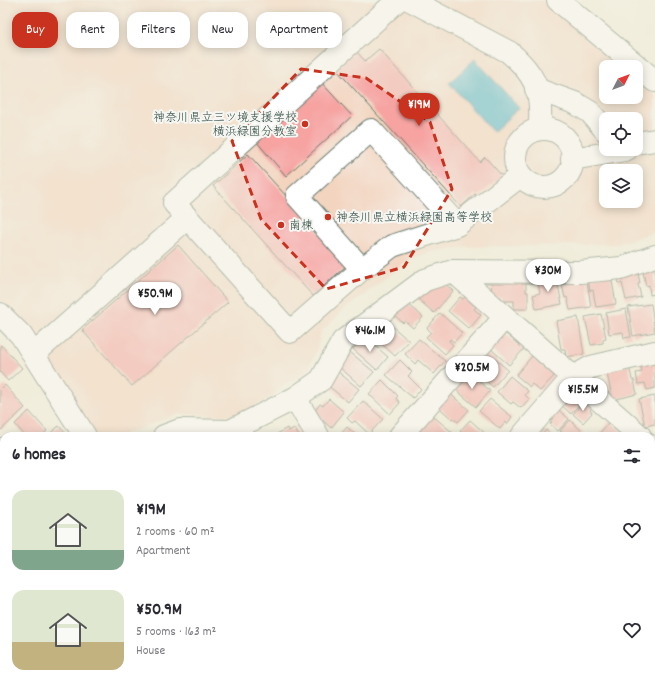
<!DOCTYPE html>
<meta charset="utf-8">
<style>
:root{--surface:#fff;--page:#f7f7f7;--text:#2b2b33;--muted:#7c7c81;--accent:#c8321e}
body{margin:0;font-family:Dekko,"Klee One",sans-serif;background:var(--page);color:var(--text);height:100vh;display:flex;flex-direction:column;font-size:15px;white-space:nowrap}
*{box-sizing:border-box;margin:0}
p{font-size:13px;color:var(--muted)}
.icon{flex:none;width:22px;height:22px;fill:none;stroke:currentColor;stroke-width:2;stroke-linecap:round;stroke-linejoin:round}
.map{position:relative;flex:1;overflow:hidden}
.drawer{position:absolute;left:0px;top:432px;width:655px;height:256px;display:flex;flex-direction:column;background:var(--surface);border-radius:12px 12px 0 0;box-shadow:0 2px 10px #0003}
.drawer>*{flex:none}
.top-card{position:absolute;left:12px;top:12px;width:400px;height:36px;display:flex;gap:8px}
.needle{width:26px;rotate:48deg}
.buttons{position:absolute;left:599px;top:60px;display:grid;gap:8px}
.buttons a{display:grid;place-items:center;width:44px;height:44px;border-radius:8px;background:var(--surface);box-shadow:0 2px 10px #0003;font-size:20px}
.price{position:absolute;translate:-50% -34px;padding:0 9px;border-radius:14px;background:#fff;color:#222;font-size:13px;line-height:26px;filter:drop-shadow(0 1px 2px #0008)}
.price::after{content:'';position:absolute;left:50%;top:24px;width:12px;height:9px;margin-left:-6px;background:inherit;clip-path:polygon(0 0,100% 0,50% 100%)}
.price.on{background:var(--accent);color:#fff}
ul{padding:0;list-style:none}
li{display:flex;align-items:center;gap:12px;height:100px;padding:0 12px}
li span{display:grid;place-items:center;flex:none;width:112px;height:80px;border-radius:12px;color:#555}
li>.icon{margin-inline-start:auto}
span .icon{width:48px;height:48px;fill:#fffc;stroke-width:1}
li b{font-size:17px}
h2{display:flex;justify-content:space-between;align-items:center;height:48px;padding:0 12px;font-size:17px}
.tag{padding:0 14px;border-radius:12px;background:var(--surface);box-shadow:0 2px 10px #0003;font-size:14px;line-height:36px}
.tag.on{background:var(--accent);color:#fff}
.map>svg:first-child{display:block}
.built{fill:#f3d4bf;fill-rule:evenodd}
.green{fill:#acd27c;stroke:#668858}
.water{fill:#49b1c7;stroke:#34777e}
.building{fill:#f6a3a1}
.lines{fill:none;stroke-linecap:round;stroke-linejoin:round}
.minor-casing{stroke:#687b6e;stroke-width:24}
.minor{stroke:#fff;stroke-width:22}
.marked{fill:none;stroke:#c8321e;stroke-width:3;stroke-dasharray:8 5;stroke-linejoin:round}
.poi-dot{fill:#c8321e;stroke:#f6f6f2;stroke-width:1.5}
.labels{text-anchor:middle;stroke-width:4;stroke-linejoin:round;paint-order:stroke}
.poi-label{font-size:12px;fill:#1f3d34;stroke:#f6f6f2;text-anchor:start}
</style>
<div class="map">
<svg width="655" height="688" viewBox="0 0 655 688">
<rect width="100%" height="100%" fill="#f6f6f2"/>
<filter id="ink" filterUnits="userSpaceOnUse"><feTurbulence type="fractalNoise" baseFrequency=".025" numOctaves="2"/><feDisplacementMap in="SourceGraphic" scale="8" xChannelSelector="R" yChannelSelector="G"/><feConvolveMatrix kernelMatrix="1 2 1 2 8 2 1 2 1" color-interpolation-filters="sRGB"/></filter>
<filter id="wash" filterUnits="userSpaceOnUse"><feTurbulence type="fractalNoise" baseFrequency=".012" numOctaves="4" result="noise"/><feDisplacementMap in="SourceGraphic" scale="16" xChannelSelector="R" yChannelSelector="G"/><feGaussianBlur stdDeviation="0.9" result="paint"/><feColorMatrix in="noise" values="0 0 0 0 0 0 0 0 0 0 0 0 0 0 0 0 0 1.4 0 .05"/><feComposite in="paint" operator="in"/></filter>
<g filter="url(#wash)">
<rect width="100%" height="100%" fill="#f0edda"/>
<path class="built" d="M0,0H541L621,67H606V97H636V79L655,95V232L618,244L467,247L427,253L408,261L344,310L321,332L316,352L307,371L278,389L275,395L243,414L225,416L179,414L120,436H97L40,349L14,314L0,301ZM606,119H636V149H606ZM606,171H636V201H606Z"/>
<path class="green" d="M0,469L4,474V538L0,542Z"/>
<path class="water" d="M475,59L519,108L493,132L449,83Z"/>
<g id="blocks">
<path class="building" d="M379,49L480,162L485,157L502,176L478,197L475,194L461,207L336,69L356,51L365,61Z
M320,81L352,116L286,176L255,140Z
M248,154L348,264L313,296L213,186Z
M178,245L228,302L132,386L82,330Z
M655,263V294L650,295L649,285L646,286L642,267Z
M617,272L638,273L640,283L638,284L641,297L626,300L622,283L619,284Z
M492,274L526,275V292H528V309H514V301H501V297H491Z
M586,275L591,307L570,310L567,297L565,298L562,285L567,284L566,278Z
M611,275L616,304L596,307L593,290L590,291L588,279Z
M556,276L562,304L536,309L533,295L540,293L537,279Z
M441,280L453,291L434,313L417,298Z
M460,297L463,299L465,297L476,307L474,309L481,315L469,329L448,311Z
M405,301L423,317L413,328L405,321L403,323L393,314Z
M651,304L655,332L633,336L628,307Z
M626,309L631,337L624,338L623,332L609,334L606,313Z
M440,313L462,333L454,342L450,339L449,341L453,345L445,354L426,337L431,332L427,328Z
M601,314L606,338L603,339V343L591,345L585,317Z
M578,317L584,354L566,357L565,349H561L556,321Z
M383,318L409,341L395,356L370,333Z
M505,333L524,349L509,365L491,349Z
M364,336L388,357L377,370L353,349Z
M419,339L445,361L434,374L418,360L415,364L405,354Z
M1,345L22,368L8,381L0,372V346Z
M350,352L374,372L361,386L338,366Z
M488,353L508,370L493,387L482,378L483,377L473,368Z
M532,356L554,376L540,391L532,384L530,387L516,375Z
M655,359V388L647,390L645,383L638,384L636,373L642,372L640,361Z
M400,360L412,372L408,376L421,389L413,398L386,375Z
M629,365L632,380H634L637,394L613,400L606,370Z
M337,371L359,389L348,402L326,384Z
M469,372L490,391L476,407L455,389Z
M510,376L528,391L525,395L529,399L521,408L513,402L511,404L497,392Z
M382,380L398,396L396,398L400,403L390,414L369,394Z
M5,385L25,408L1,430L0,428V390Z
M572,390L583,400L571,414L560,404Z
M448,392L469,410L458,422L453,418L452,419L436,405Z
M655,396V424L645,426L639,399Z
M329,399L344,412L331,428L314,412L320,404L323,406Z
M490,399L512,417L507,424L506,422L500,429L479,411Z
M363,401L383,419L369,434L355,421L352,423L347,418Z
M584,401L592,408L590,410L592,413L583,423L573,414Z
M554,406L569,419L558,431L550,424L552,422L547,418Z
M426,410L453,433L451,436H425L423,434L421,436L413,429Z
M29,411L47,431L41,436H25L15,424Z
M470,420L488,436H467L460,431Z
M570,420L583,432L579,436H560L563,433L560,431Z
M610,421L627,436H597Z
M59,426L68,436H47Z
M347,427L357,436H339Z
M287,428L289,431L294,428L299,436H274Z
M546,430L553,436H541Z
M653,460L655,462V485L652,482L651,484V462Z
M655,507V525L651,521V512Z
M651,534L654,536L655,535V552L652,555H651Z
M4,564V594L0,592V566L3,567Z
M655,593V604L651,601V597Z
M651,619L655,623V641L651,646Z
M0,627L4,628V653L0,652Z
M651,656L655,660V688L649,684L647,687L644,684H651Z
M5,684H35L33,688H4Z
M39,684H62L73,688H38Z
M118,684H149L148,688H123L118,686Z
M166,684H174L182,688H164Z
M251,684H263L261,688H249Z
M359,684H383L378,687L379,688H361Z
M427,684H429L431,688H420Z
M441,684H460L463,688H445L444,686L443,687Z
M495,684H517L522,688H491Z
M577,684H587L590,686L589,688H574Z
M593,684H610L607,688H597Z
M627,684H633L637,688H623Z"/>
</g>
</g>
<g filter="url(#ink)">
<use href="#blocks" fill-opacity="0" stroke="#687b6e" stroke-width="1"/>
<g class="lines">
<g class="minor-casing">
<path id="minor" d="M398,0L174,203L290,332L362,269L392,246L457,225L520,176
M410,0L509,52C522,63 537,79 539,98C541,108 540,119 540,129
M558,0L655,81
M536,89L575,103L590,112L606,131
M515 158a29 29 0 1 1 58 0a29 29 0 1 1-58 0Z
M636,143L655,140
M572,159L625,150L627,149
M362,269L297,196L371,130L457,225
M453,271L640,436
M0,314L21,335L85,436
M33,355L187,218
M295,398L318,436
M164,436L180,430L230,431L295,398L321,380L343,341L425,280L453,271L580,272L621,268L655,256
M400,436L505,317
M522,436L573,377L591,367L655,352
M651,446L655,450
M0,449L4,454
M0,554L4,551
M651,587L655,583
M0,619L4,620
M192,684L200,688
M341,684L342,688
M536,684L540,688
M281,688L282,684
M409,688L415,684
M563,688L566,684"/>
</g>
<use href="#minor" class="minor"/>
</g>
</g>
<path d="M0 0H655V688H0ZM301,69L366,78L430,122L452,189L404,267L326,289L261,219L232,141Z" fill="#f0edda" fill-opacity=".55" fill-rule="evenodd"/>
<path class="marked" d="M301,69L366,78L430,122L452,189L404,267L326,289L261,219L232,141Z"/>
<g class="poi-dot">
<circle cx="305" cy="124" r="4"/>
<circle cx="328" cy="217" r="4"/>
<circle cx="281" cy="225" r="4"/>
</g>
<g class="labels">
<g class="poi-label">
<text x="297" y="121" text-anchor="end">神奈川県立三ツ境支援学校<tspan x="297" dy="14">横浜緑園分教室</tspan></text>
<text x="336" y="221">神奈川県立横浜緑園高等学校</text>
<text x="289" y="229">南棟</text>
</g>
</g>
</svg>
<div class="buttons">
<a><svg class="needle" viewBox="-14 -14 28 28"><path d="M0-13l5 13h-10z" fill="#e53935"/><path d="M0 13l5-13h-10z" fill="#7c7c81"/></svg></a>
<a><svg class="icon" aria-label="locate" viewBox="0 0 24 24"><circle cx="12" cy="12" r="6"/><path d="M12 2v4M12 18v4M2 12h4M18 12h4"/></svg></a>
<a><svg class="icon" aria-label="layers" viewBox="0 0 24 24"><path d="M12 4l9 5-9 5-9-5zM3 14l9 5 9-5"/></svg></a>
</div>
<b class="price on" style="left:419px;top:127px">¥19M</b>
<b class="price" style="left:548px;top:293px">¥30M</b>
<b class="price" style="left:155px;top:316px">¥50.9M</b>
<b class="price" style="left:370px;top:353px">¥46.1M</b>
<b class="price" style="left:472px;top:390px">¥20.5M</b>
<b class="price" style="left:583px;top:412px">¥15.5M</b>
<div class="top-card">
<a class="tag on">Buy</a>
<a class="tag">Rent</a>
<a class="tag">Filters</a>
<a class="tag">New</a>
<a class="tag">Apartment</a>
</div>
<section class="drawer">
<h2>6 homes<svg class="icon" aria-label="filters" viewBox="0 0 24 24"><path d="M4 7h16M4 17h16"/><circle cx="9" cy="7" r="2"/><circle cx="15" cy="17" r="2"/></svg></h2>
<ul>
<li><span style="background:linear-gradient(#dfe7d0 75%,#7fa58c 0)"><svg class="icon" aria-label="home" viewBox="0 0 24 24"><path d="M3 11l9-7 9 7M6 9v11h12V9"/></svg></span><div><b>¥19M</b><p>2 rooms · 60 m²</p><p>Apartment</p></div><svg class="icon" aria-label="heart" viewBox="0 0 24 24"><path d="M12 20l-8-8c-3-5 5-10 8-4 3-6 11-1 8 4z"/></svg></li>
<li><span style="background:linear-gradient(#dfe7d0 65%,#c2b280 0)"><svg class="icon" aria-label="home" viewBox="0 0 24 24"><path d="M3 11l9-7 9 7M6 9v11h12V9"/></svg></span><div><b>¥50.9M</b><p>5 rooms · 163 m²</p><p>House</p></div><svg class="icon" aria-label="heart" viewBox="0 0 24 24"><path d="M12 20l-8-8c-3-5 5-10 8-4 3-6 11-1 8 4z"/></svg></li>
</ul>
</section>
</div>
